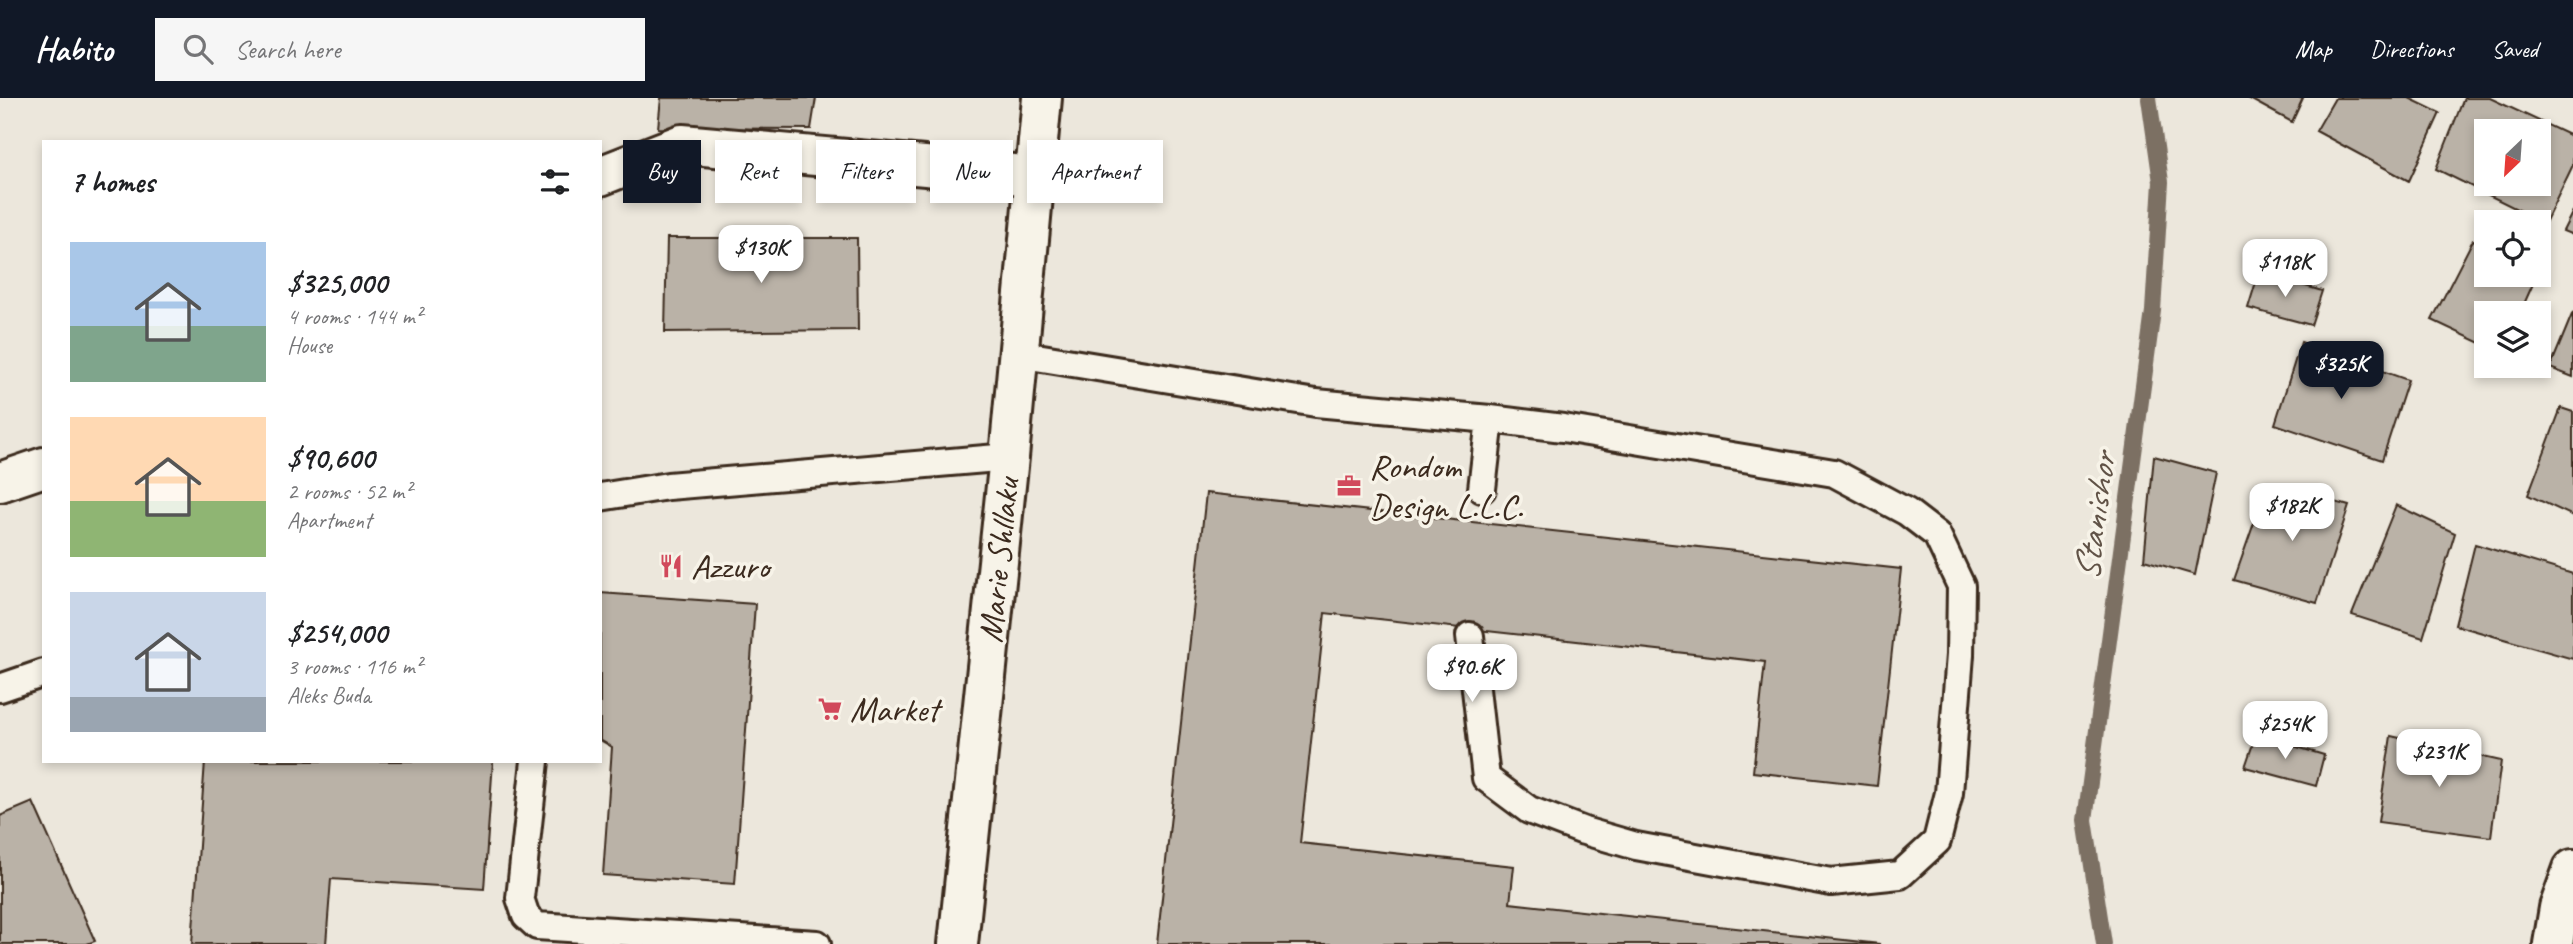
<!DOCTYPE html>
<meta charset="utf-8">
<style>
:root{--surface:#fff;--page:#f6f6f6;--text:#202124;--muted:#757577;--accent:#111827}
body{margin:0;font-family:Caveat,sans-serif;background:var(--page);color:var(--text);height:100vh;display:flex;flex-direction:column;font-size:26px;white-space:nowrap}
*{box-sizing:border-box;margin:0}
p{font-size:23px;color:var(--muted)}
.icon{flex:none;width:38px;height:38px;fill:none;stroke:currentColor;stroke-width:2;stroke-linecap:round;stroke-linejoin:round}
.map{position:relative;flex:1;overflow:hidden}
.sheet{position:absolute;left:42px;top:42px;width:560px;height:623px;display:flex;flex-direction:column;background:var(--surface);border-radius:0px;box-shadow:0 4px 10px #0003}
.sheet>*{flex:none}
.top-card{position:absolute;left:623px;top:42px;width:665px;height:63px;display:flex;gap:14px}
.needle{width:46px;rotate:205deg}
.tools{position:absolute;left:2474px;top:21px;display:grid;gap:14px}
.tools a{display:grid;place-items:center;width:77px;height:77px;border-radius:0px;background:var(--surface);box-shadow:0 4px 10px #0003;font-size:35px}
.price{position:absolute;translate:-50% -60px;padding:0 16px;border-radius:14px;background:#fff;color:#222;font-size:23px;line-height:46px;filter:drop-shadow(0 2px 4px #0008)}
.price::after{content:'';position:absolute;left:50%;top:42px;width:21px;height:16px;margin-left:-10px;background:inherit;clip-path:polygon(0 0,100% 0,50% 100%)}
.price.on{background:var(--accent);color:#fff}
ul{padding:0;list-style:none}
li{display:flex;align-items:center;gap:21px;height:175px;padding:0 28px}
li span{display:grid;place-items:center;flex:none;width:196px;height:140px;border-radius:0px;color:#555}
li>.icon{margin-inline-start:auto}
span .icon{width:84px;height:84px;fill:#fffc;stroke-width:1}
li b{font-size:30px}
h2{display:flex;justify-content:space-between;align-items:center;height:84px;padding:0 28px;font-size:30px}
.chip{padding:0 24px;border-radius:0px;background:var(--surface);box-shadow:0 4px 10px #0003;font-size:24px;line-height:63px}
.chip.on{background:var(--accent);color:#fff}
header{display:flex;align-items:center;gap:42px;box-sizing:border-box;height:98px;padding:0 35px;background:var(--accent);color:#fff}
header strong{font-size:33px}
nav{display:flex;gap:38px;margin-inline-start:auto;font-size:24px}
.search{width:490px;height:63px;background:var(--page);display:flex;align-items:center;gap:18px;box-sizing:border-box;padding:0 24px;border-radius:0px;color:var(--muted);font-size:26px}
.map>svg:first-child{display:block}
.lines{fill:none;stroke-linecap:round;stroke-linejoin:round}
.stream{stroke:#7c7064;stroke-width:16}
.building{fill:#bab2a7;stroke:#3b2a1e;stroke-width:2;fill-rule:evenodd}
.lane-casing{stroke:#3b2a1e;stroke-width:32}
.street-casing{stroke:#3b2a1e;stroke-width:44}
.secondary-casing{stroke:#3b2a1e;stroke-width:44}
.lane{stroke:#f7f3e8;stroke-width:26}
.street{stroke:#f7f3e8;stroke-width:38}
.secondary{stroke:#f7f3e8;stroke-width:38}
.labels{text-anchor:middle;stroke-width:7;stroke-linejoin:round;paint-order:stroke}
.poi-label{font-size:35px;fill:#3b2a1e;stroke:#f7f3e8;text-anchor:start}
.street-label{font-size:35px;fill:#3b2a1e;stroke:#f7f3e8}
.water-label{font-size:37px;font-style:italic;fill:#615347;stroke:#f7f3e8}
</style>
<header>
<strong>Habito</strong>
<div class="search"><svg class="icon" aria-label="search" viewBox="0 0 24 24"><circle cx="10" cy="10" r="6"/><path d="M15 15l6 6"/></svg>Search here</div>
<nav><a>Map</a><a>Directions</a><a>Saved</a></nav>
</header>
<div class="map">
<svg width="2573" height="846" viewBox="0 0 2573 846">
<rect width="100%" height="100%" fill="#ece7dc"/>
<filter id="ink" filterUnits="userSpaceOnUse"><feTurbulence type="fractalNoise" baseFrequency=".0143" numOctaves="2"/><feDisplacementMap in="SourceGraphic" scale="14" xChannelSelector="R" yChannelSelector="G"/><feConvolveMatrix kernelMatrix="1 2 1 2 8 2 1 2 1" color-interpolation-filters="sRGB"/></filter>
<g filter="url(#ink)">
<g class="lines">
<path class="stream" d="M2104,846L2085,722L2153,213L2161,84L2149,0"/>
</g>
<path class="building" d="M661,0H816L811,31L658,30Z
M2248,0H2303L2292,24Z
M2335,0H2409L2440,15L2409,83L2316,33Z
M2464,0H2490L2573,39V67L2545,125L2436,71ZM2487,33H2539V86H2487Z
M2573,113V137L2563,133Z
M667,140H857L858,232L665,234Z
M2473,142L2487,147V177H2537L2520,215H2487V248L2432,222Z
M2259,174L2322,193L2311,227L2248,210Z
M2573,214V279L2550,270Z
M2301,244L2408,282L2382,362L2275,326Z
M2561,310L2573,314V418L2528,397Z
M2154,358L2216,375L2195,477L2144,462Z
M2268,385L2349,408L2317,505L2234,482Z
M1206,395L1901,471L1877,688L1753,674L1765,564L1325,515L1300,745L1514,768L1510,805L1880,846H1157Z
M2396,407L2455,435L2423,540L2352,517Z
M2475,446L2573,476V561L2455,527Z
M600,495L755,506L735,786L603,777L612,649L600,642Z
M2256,637L2324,657L2316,688L2245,669Z
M2391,638L2501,663L2491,739L2378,724Z
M205,663H493L484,791L331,781L326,846H192Z
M33,704L95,843L87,846H0V718Z"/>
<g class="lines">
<g class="lane-casing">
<path id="lane" d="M1018,256L1316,305L1490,321
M600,399L668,388L1009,359
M1470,538L1486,680L1529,712L1584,733L1636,748L1831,784L1900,777L1937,743L1949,695L1960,557L1961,488L1937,437L1907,414L1834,375L1563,330L1490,321L1482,391
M0,590L44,575
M535,663L520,800L526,818L537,828L817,846"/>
</g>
<g class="street-casing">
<path id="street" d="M600,78L682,46L1035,78
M0,384L44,369
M2553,846L2559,810L2573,771"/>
</g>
<g class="secondary-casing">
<path id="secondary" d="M958,846L1009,359L1042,0"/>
</g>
<use href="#lane" class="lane"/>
<use href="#street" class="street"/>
<use href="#secondary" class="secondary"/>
</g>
</g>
<defs>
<g id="office-bare" transform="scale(1.89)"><path d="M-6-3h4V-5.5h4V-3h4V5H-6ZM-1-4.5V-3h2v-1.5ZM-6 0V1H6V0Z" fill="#d1495b" stroke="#f7f3e8" stroke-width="2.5" paint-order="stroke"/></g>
<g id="restaurant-bare" transform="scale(1.89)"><path d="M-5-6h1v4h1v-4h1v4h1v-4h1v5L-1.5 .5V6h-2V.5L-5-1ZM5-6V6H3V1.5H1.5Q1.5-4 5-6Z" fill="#d1495b" stroke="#f7f3e8" stroke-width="2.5" paint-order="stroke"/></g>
<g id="supermarket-bare" transform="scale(1.89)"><path d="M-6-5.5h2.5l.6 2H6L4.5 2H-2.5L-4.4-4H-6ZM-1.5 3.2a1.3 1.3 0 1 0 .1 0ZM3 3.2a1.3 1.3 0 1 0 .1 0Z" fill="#d1495b" stroke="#f7f3e8" stroke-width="2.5" paint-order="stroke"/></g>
</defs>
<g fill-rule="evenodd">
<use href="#office-bare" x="1349" y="388"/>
<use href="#restaurant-bare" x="671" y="468"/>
<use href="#supermarket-bare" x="830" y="611"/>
</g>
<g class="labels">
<g class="poi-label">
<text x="1369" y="380">Rondom<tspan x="1369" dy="40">Design L.L.C.</tspan></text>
<text x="691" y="480">Azzuro</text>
<text x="850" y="623">Market</text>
</g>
<g class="street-label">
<text transform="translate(998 462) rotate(-84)" y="12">Marie Shllaku</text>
</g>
<g class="water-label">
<text transform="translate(2094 419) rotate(-82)" y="13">Stanishor</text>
</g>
</g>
</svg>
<div class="tools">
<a><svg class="needle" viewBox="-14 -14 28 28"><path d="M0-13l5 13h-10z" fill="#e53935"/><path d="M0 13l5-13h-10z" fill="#757577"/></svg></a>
<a><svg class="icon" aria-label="locate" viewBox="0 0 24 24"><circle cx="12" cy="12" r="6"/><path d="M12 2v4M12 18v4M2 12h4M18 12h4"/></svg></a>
<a><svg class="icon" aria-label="layers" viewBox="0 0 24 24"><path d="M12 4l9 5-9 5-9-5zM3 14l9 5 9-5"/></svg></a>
</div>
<b class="price" style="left:761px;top:187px">$130K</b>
<b class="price" style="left:2285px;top:201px">$118K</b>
<b class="price on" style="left:2341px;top:303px">$325K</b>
<b class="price" style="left:2292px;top:445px">$182K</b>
<b class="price" style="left:1472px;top:606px">$90.6K</b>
<b class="price" style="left:2285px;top:663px">$254K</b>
<b class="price" style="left:2439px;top:691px">$231K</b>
<div class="top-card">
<a class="chip on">Buy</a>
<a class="chip">Rent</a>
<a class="chip">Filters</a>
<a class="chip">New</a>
<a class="chip">Apartment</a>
</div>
<section class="sheet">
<h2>7 homes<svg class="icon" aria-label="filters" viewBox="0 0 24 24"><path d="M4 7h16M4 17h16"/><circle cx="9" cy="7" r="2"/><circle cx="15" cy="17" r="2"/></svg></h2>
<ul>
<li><span style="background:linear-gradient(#a9c7e8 60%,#7fa58c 0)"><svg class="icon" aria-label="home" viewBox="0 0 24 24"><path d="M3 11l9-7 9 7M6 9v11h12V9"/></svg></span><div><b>$325,000</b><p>4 rooms · 144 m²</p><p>House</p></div></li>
<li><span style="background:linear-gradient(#ffd9b3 60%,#8fb573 0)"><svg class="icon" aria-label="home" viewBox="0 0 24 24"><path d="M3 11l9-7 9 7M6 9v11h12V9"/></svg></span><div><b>$90,600</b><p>2 rooms · 52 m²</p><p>Apartment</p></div></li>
<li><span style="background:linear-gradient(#c9d6e8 75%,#9aa5b1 0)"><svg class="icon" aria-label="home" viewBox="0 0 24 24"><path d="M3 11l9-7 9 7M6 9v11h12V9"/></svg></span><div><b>$254,000</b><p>3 rooms · 116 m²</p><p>Aleks Buda</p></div></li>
</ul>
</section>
</div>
